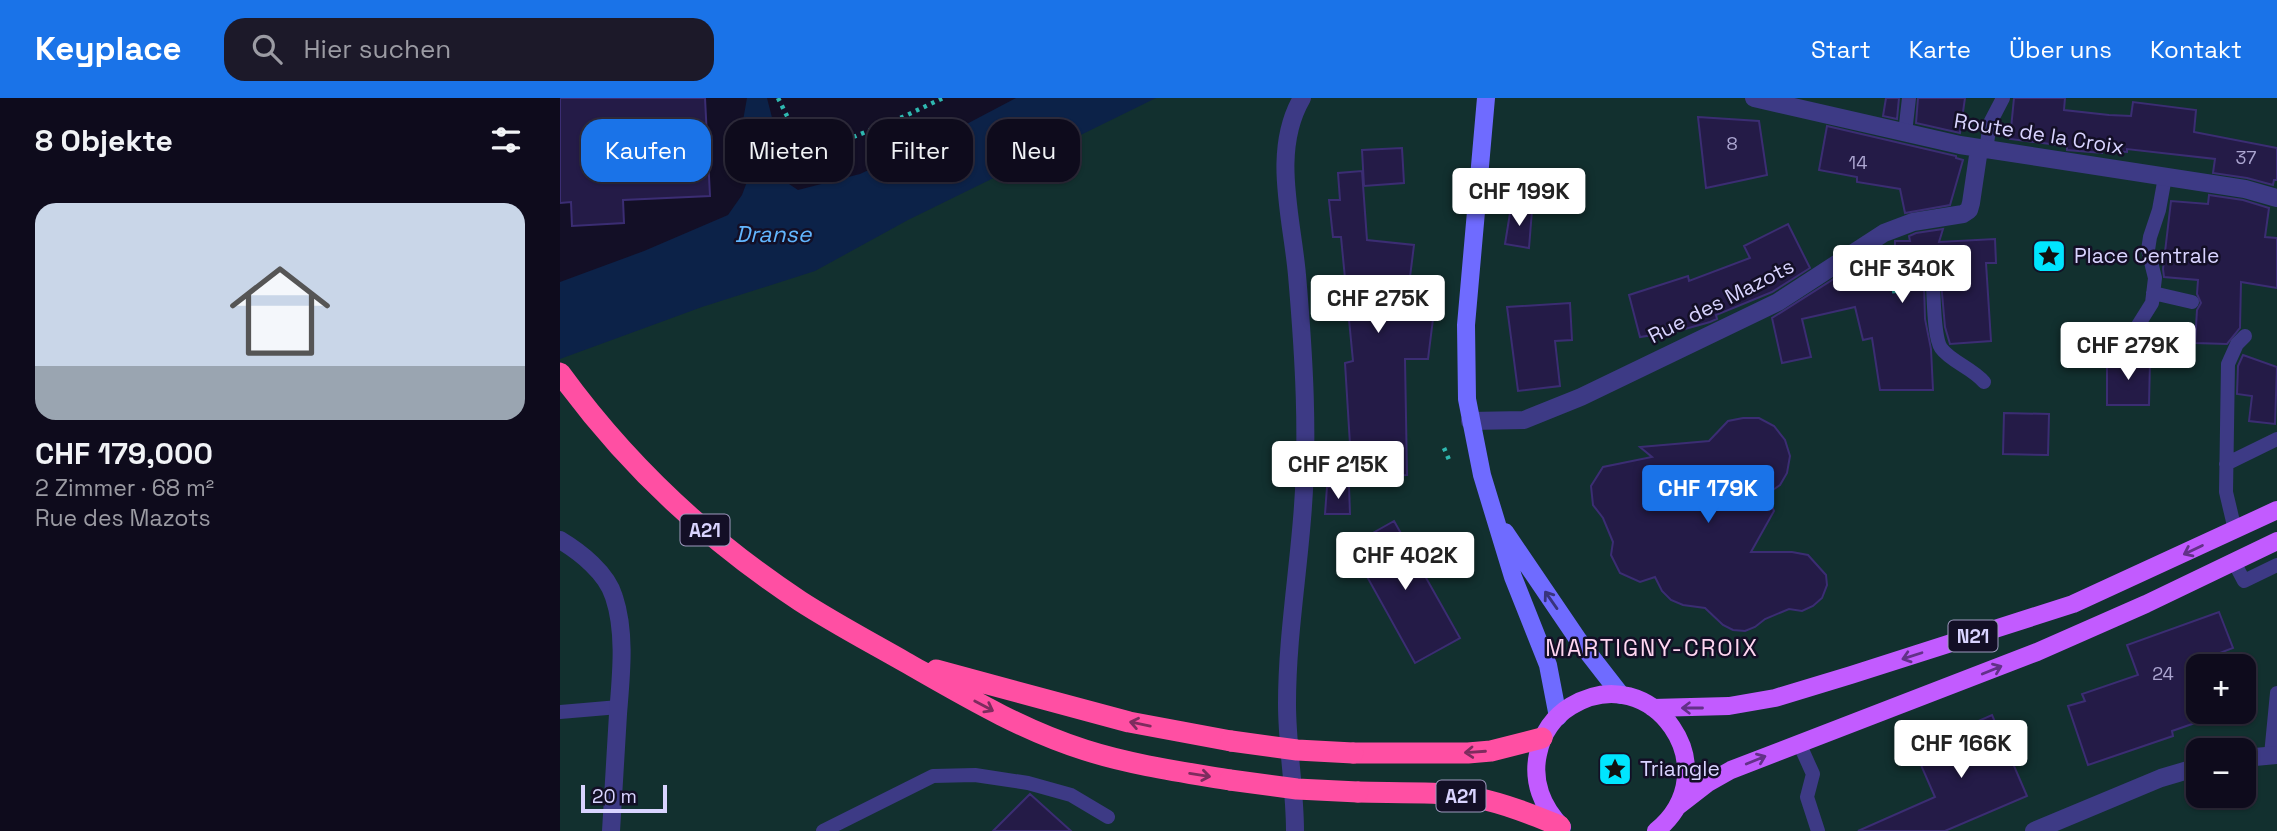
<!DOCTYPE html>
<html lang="de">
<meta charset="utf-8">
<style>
:root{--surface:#0e0b1c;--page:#1c1929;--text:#f1f3f6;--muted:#9b9ba3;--line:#2e2b3b;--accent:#1a73e8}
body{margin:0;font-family:"Space Grotesk",sans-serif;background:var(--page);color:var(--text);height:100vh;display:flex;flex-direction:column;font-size:26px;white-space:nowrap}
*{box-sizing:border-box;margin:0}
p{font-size:23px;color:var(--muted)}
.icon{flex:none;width:38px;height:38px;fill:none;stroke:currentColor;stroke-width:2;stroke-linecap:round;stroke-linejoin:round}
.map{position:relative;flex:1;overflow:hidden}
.panel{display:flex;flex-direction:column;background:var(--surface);width:560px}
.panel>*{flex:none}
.guide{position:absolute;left:21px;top:21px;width:665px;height:63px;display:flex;gap:14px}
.buttons{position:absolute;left:1626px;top:556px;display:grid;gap:14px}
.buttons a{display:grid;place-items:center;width:70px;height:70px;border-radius:14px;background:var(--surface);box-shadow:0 2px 5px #0004,0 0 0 2px var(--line);font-size:35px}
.scale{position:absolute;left:21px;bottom:18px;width:86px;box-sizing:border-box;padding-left:7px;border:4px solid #d9d4ff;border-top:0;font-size:19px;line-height:24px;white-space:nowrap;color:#d9d4ff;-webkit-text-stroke:5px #130f26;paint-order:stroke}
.price{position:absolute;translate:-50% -60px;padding:0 16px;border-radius:7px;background:#fff;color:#222;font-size:23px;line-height:46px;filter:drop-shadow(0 2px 4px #0008)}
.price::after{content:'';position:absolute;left:50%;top:42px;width:21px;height:16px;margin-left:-10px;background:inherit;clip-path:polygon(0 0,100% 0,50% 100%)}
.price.selected{background:var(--accent);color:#fff}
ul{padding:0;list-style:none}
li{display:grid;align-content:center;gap:14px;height:371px;padding:0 35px}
li span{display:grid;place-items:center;height:217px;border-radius:21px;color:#555}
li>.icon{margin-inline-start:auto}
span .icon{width:126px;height:126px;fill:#fffc;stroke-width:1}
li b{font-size:30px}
h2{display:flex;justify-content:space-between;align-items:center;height:84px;padding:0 35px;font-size:30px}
.chip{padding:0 24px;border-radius:21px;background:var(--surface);box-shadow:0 2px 5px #0004,0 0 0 2px var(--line);font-size:24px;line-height:63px}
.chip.selected{background:var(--accent);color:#fff}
header{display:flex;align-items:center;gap:42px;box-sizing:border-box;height:98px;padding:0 35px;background:var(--accent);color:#fff}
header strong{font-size:33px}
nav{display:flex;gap:38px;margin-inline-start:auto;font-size:24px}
.search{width:490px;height:63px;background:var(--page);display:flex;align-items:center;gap:18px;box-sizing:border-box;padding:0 24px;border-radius:21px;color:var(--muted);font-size:26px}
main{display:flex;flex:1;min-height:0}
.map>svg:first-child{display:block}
.green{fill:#12302f;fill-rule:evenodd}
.water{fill:#0c2248}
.building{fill:#241b47;stroke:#3b2d73;stroke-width:2}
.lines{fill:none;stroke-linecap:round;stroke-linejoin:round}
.path{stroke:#2fb8b0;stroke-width:4.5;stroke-dasharray:3.5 5;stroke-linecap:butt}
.lane{stroke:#3d3a85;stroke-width:14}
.street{stroke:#3d3a85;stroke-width:18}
.secondary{stroke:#6f6bff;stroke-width:18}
.primary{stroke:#c25bff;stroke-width:18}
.highway{stroke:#ff4fa3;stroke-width:21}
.highway-bridge{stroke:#ff4fa3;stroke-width:21}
.oneway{stroke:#623188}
.oneway2{stroke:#38347d}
.oneway3{stroke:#7d2c5e}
.labels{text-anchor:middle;stroke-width:5;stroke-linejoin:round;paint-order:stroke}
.number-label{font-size:18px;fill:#aca6d1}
.shield{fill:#130f26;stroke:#9e99be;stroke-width:2}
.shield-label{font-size:19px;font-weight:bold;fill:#d9d4ff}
.street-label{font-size:21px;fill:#d9d4ff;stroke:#130f26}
.poi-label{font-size:21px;fill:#d9d4ff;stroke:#130f26;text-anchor:start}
.water-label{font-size:23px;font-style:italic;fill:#62b6ff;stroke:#130f26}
.neighbourhood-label{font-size:23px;letter-spacing:2px;fill:#ffd6f0;stroke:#130f26}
</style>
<header>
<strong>Keyplace</strong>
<div class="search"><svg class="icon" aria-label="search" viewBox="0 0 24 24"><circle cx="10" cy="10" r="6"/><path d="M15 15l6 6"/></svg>Hier suchen</div>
<nav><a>Start</a><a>Karte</a><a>Über uns</a><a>Kontakt</a></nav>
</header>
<main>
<section class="panel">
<h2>8 Objekte<svg class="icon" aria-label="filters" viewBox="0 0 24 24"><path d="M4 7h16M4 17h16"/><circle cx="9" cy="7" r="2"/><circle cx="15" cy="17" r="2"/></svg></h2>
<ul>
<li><span style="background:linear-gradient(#c9d6e8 75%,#9aa5b1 0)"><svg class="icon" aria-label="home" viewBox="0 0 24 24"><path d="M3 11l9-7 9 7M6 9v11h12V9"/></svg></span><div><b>CHF 179,000</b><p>2 Zimmer · 68 m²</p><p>Rue des Mazots</p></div></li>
</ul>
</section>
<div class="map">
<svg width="1717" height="733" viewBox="0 0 1717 733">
<rect width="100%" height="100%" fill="#130f26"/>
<path class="green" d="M545,0H1717V733H0V209ZM1638,569H1684V614H1638ZM1638,653H1684V698H1638Z"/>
<path class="water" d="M187,0H207L229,86L238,92L300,76L401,29L456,0H596L348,122L255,173L142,209L0,261V184L84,153L168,117L182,97L188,81L182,53L181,34Z"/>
<path class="building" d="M0,0H145L150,98L63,102L64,125L12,128L11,104L0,105Z
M1326,0H1339L1337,21L1323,18Z
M1358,0H1405L1400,35L1356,25Z
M1454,0H1505L1504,12L1549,17L1571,18L1573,4L1636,12L1634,34L1717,50V82H1714L1713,87L1687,80L1653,75L1655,61L1567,51V54L1542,52V55L1507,52V48L1450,41Z
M1138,19L1199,23L1207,77L1146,90Z
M1267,28L1396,58V60L1403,62L1390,107L1345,115L1340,91L1297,84V79L1259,72Z
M842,50L844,85L804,88L802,52Z
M802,73L807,142L854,147L848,195L876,197L868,261H845L847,377L792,379L785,265L793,263L781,139H773L769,102H780L778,75Z
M1649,97L1683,102L1709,110L1705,139L1717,140V190L1681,184L1680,230L1667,246L1635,245L1637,212L1641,205L1637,196L1638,182L1604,179L1603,171L1611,103L1648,106Z
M951,109L972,112L969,150L945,146Z
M1228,126L1250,170L1212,194L1156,217L1157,221L1150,224L1118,233L1080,239L1069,197L1128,178L1129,183L1190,160L1184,148Z
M1383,131L1379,144L1435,141L1436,165H1426L1431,243L1390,246L1385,229L1381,184L1372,180L1364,185L1365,221L1371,251L1373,292H1320L1312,240L1303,242L1295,209L1242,221L1251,259L1222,265L1212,220L1310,158L1335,148V143H1350L1349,138L1356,135Z
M1010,205L1012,242L995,243L1000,288L958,293L947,209Z
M1683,257L1717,269L1715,326L1689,323L1692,298L1677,296L1678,268Z
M1547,261L1590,262L1589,307H1547Z
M1444,315L1489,316L1488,357L1443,356Z
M1183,320H1199L1214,328L1225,342L1230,358L1227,375L1220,387L1207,396L1214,413L1191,454H1232L1248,457L1266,477L1267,487L1262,500L1253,508L1242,513L1229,511L1205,521L1195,529L1185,533L1173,532L1163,527L1145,510L1123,507L1111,502L1102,493L1095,479L1080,484L1060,475L1051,457L1053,444L1043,420L1033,407L1031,388L1043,369L1092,359L1080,349L1149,343L1168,323Z
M789,388L790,416H765L767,389Z
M834,423L900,540L855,565L790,448Z
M1659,514L1673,550L1657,556L1661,569H1638V624L1612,633L1613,638L1528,667L1508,608L1525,603L1522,596L1578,577L1567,547Z
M1432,617L1467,698L1385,733H1298L1375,699L1354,651Z
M470,696L511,733H433Z"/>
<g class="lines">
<path class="path" d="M218,0L228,20L227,49L276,46L345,18L383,0
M1330,158L1335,199
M884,350L890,364"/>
<path class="lane" d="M1345,35L1349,0
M1426,52L1430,25L1443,0
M1373,189C1374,202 1374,240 1381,250C1390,263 1412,270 1424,284
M1593,195L1632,204
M1571,247L1577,229L1592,205L1595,180L1588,152L1590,139L1599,112L1605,79
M1666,366L1717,341
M1675,432L1666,394L1668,266L1677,246L1685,238
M1674,464L1684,483L1717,467
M0,614L59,609
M1239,645L1253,676L1247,699L1258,733
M1711,657L1717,595
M263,733L373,678L415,677L468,685L511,697L548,719"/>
<path class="street" d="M1194,0L1400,47L1685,91L1717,100
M910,323L964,322L1021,299L1218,204L1324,135L1353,124L1403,116L1409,112L1411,105L1419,51
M0,442C20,454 47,475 54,499C66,535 61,578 58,616C56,655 53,694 51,733
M1684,660L1717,657
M735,733C735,691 727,648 727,606C727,544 737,483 742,421C749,340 744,258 737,177C732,119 711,53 742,0
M1474,733L1601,680L1638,669"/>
<path class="secondary" d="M926,0L906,227L907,301L922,377L953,479L988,567L998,619
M945,434L1019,543L1061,597"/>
<path class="primary" d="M1093,610L1169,608L1215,600L1291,577L1513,506L1717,412
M1117,709L1148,685L1171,672L1477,554L1586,506L1717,443
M1002,729C982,709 972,683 978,656C982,636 993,619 1011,608C1092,559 1171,672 1096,733"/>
<path class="highway" d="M0,275C66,366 146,441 240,503C274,525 310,544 345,564C403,597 461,632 525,652C572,667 622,674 670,682
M376,572L569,624L671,643
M793,655H908L931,653L982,640
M798,694C837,695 879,693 917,700C946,706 973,717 1000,728"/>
<path class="highway-bridge" d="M671,643L737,652L793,655
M670,682L737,691L798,694"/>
</g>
<defs><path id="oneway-shaft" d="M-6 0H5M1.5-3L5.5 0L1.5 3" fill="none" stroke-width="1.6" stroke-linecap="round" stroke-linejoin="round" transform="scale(1.75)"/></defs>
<g class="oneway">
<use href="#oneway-shaft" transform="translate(1633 452) rotate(154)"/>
<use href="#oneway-shaft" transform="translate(1352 558) rotate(162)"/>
<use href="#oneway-shaft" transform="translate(1432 572) rotate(-22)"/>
<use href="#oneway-shaft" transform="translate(1132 610) rotate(180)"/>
<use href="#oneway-shaft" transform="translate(1196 662) rotate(-22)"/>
</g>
<use class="oneway2" href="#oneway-shaft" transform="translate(991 502) rotate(-125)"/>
<g class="oneway3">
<use href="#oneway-shaft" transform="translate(424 608) rotate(28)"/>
<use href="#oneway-shaft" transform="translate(580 626) rotate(-168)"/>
<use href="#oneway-shaft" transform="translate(915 654) rotate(176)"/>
<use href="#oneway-shaft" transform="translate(640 677) rotate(9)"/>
</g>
<defs>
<g id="sight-square" transform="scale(1.75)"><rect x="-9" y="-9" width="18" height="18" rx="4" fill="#00e5ff" stroke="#130f26"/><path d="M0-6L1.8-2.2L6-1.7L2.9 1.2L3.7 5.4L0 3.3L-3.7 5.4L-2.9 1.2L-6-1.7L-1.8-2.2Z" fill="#111"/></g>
</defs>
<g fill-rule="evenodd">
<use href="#sight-square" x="1489" y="158"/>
<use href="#sight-square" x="1055" y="671"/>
</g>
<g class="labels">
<g class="number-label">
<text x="1172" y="52">8</text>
<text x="1686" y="66">37</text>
<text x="1298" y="71">14</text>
<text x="1603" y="582">24</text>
</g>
<g class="shield">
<rect x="120.5" y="416.5" width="49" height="31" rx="5"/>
<rect x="1388.5" y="522.5" width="49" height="31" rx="5"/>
<rect x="876.5" y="682.5" width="49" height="31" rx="5"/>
</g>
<g class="shield-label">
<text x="145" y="439">A21</text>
<text x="1413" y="545">N21</text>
<text x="901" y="705">A21</text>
</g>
<g class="street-label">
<text transform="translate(1479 36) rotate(9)" y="7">Route de la Croix</text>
<text transform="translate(1161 203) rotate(-27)" y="7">Rue des Mazots</text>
</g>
<g class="poi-label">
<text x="1514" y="165">Place Centrale</text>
<text x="1080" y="678">Triangle</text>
</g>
<g class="water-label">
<text x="213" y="144">Dranse</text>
</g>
<g class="neighbourhood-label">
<text x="1092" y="558">MARTIGNY-CROIX</text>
</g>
</g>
</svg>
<div class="buttons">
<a>+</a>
<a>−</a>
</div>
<div class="scale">20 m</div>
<b class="price" style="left:959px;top:130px">CHF 199K</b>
<b class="price" style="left:1342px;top:207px">CHF 340K</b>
<b class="price" style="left:818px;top:237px">CHF 275K</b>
<b class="price" style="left:1568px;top:284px">CHF 279K</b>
<b class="price" style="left:778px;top:403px">CHF 215K</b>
<b class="price selected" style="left:1148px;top:427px">CHF 179K</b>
<b class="price" style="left:845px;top:494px">CHF 402K</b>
<b class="price" style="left:1401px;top:682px">CHF 166K</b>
<div class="guide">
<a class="chip selected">Kaufen</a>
<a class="chip">Mieten</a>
<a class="chip">Filter</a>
<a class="chip">Neu</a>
</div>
</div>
</main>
